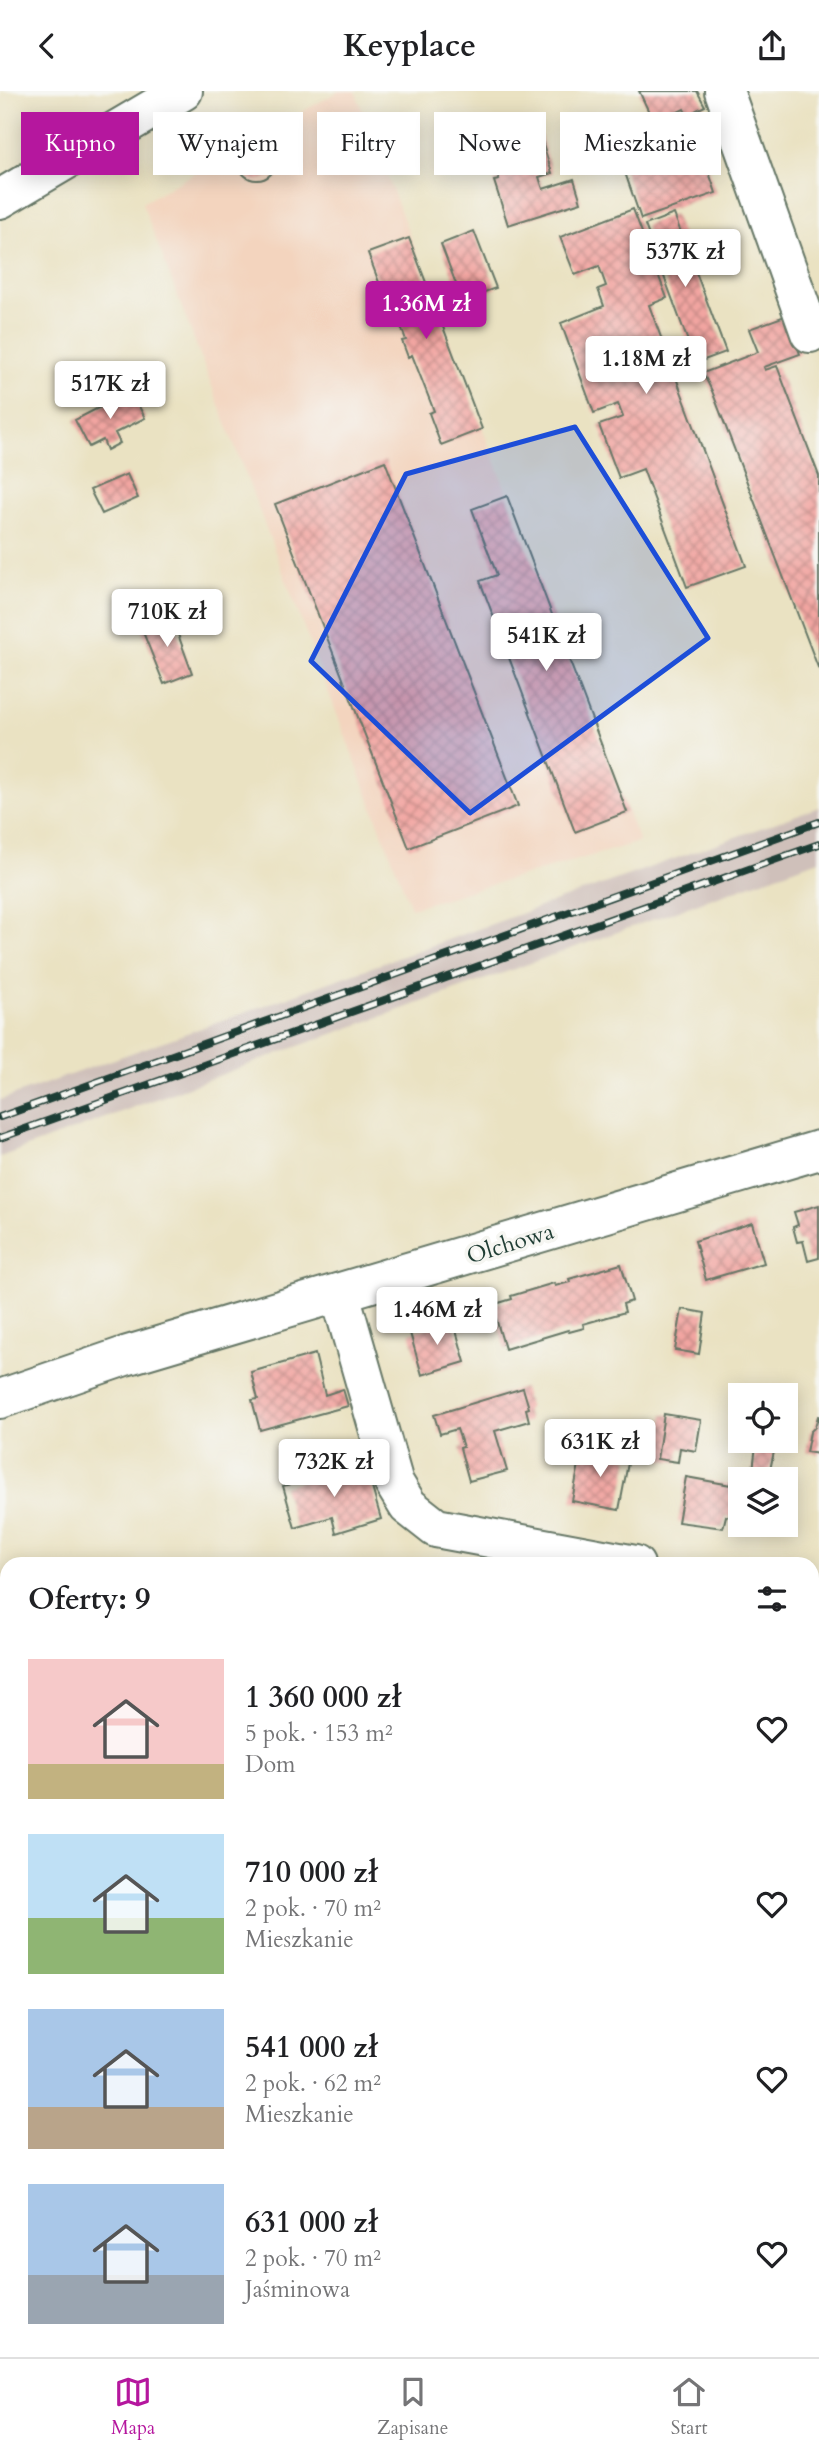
<!DOCTYPE html>
<html lang="pl">
<meta charset="utf-8">
<style>
:root{--surface:#fff;--page:#f6f6f6;--text:#202124;--muted:#757577;--line:#e0e0e0;--accent:#b5179e}
body{margin:0;font-family:Cardo,serif;background:var(--page);color:var(--text);height:100vh;display:flex;flex-direction:column;font-size:26px;white-space:nowrap}
*{box-sizing:border-box;margin:0}
p{font-size:23px;color:var(--muted)}
.icon{flex:none;width:38px;height:38px;fill:none;stroke:currentColor;stroke-width:2;stroke-linecap:round;stroke-linejoin:round}
.map{position:relative;flex:1;overflow:hidden}
.panel{position:absolute;left:0px;top:1466px;width:819px;height:800px;display:flex;flex-direction:column;background:var(--surface);border-radius:21px 21px 0 0;box-shadow:0 4px 18px #0003}
.panel>*{flex:none}
.banner{position:absolute;left:21px;top:21px;width:777px;height:63px;display:flex;gap:14px}
.fabs{position:absolute;left:728px;top:1292px;display:grid;gap:14px}
.fabs a{display:grid;place-items:center;width:70px;height:70px;border-radius:0px;background:var(--surface);box-shadow:0 4px 18px #0003;font-size:35px}
.price{position:absolute;translate:-50% -60px;padding:0 16px;border-radius:7px;background:#fff;color:#222;font-size:23px;line-height:46px;filter:drop-shadow(0 2px 4px #0008)}
.price::after{content:'';position:absolute;left:50%;top:42px;width:21px;height:16px;margin-left:-10px;background:inherit;clip-path:polygon(0 0,100% 0,50% 100%)}
.price.active{background:var(--accent);color:#fff}
ul{padding:0;list-style:none}
li{display:flex;align-items:center;gap:21px;height:175px;padding:0 28px}
li span{display:grid;place-items:center;flex:none;width:196px;height:140px;border-radius:0px;color:#555}
li>.icon{margin-inline-start:auto}
span .icon{width:84px;height:84px;fill:#fffc;stroke-width:1}
li b{font-size:30px}
h2{display:flex;justify-content:space-between;align-items:center;height:84px;padding:0 28px;font-size:30px}
.chip{padding:0 24px;border-radius:0px;background:var(--surface);box-shadow:0 4px 18px #0003;font-size:24px;line-height:63px}
.chip.active{background:var(--accent);color:#fff}
header{display:flex;justify-content:space-between;align-items:center;height:91px;padding:0 28px;background:var(--surface);font-size:32px;font-weight:700}
.tabs{display:flex;justify-content:space-around;align-items:center;height:98px;border-top:2px solid var(--line);background:var(--surface);font-size:19px;color:var(--muted)}
.tabs a{display:grid;justify-items:center;gap:4px}
.tabs .active{color:var(--accent)}
.map>svg:first-child{display:block}
.built{fill:#f3d4be}
.railway{fill:#cfc0ba}
.building{fill:url(#building-cross-hatch)}
.lines{fill:none;stroke-linecap:round;stroke-linejoin:round}
.minor-casing{stroke:#676;stroke-width:42}
.major-casing{stroke:#676;stroke-width:42}
.minor{stroke:#fff;stroke-width:38}
.major{stroke:#fff;stroke-width:38}
.rail-casing{stroke:#1f3d34;stroke-width:8}
.rail{stroke:#f6f6f2;stroke-width:5;stroke-dasharray:16;stroke-linecap:butt}
.marked{fill:#1d4ed8;fill-opacity:0.2;stroke:#1d4ed8;stroke-width:5;stroke-linejoin:round}
.labels{text-anchor:middle;stroke-width:7;stroke-linejoin:round;paint-order:stroke}
.street-label{font-size:23px;fill:#1f3d34;stroke:#f6f6f2}
</style>
<header><svg class="icon" aria-label="back" viewBox="0 0 24 24"><path d="M15 5l-7 7 7 7"/></svg>Keyplace<svg class="icon" aria-label="share" viewBox="0 0 24 24"><path d="M12 15V3M7 8l5-5 5 5M5 13v7h14v-7"/></svg></header>
<div class="map">
<svg width="819" height="2266" viewBox="0 0 819 2266">
<defs>
<pattern id="building-cross-hatch" width="8" height="8" patternUnits="userSpaceOnUse" patternTransform="scale(1.75)"><rect width="8" height="8" fill="#f2a5a1"/><path d="M0 0l8 8M0 8l8-8" fill="none" stroke="#c38884"/></pattern>
</defs>
<rect width="100%" height="100%" fill="#f6f6f2"/>
<filter id="ink" filterUnits="userSpaceOnUse"><feTurbulence type="fractalNoise" baseFrequency=".0143" numOctaves="2"/><feDisplacementMap in="SourceGraphic" scale="14" xChannelSelector="R" yChannelSelector="G"/><feConvolveMatrix kernelMatrix="1 2 1 2 8 2 1 2 1" color-interpolation-filters="sRGB"/></filter>
<filter id="wash" filterUnits="userSpaceOnUse"><feTurbulence type="fractalNoise" baseFrequency=".00686" numOctaves="4" result="noise"/><feDisplacementMap in="SourceGraphic" scale="28" xChannelSelector="R" yChannelSelector="G"/><feGaussianBlur stdDeviation="1.57" result="paint"/><feColorMatrix in="noise" values="0 0 0 0 0 0 0 0 0 0 0 0 0 0 0 0 0 1.4 0 .05"/><feComposite in="paint" operator="in"/></filter>
<g filter="url(#wash)">
<rect width="100%" height="100%" fill="#eae2c2"/>
<path class="built" d="M339,0H355L639,751L411,817L142,112Z"/>
<path class="railway" d="M819,716V769L293,957L0,1066V1009Z"/>
<g id="blocks">
<path class="building" d="M639,0H697L705,15L687,24L684,18L654,32Z
M539,40L552,82L539,86L543,98L574,88L581,111L508,134L494,90L499,89L492,68L522,59L518,47Z
M238 70a19 19 0 1 1 38 0a19 19 0 1 1-38 0Z
M645,58L648,65L658,61L664,77L703,64L716,102L641,128L620,67Z
M633,118L667,207L649,214L746,475L687,496L643,378L619,387L599,334L623,326L618,313L594,322L561,232L604,215L598,198L606,195L599,175L575,184L560,146Z
M674,123L726,261L696,272L645,134Z
M474,140L496,197L462,209L441,153Z
M409,147L482,338L441,354L429,322L434,320L412,264L408,266L402,250L406,249L385,192L380,194L368,162Z
M785,225L800,263L764,276L765,279L777,275L819,385V579L712,300L703,282L758,261L749,238Z
M131,300L145,327L115,342L120,352L107,359L103,349L89,356L75,329Z
M385,370L518,715L409,757L275,413Z
M127,383L138,407L102,423L90,399Z
M507,405L627,721L575,741L480,490L497,484L472,418Z
M171,524L192,582L164,593L141,536Z
M819,1114V1167L808,1170L803,1150L797,1151L793,1136L798,1134L794,1121Z
M752,1132L764,1172L706,1189L695,1150Z
M621,1173L632,1210L623,1213L625,1221L583,1233L584,1237L569,1241L568,1239L505,1258L492,1214L512,1208L511,1205L554,1192L555,1195L570,1191L569,1188Z
M682,1218L705,1222L699,1263L675,1259Z
M453,1229L465,1271L422,1284L410,1242Z
M315,1263L325,1304L343,1298L348,1315L260,1339L252,1309L258,1308L251,1281Z
M523,1297L529,1317L526,1318L529,1330L495,1340L507,1380L469,1390L460,1357L463,1356L457,1338L440,1343L434,1324Z
M664,1323L701,1329L696,1360L680,1357L678,1371L657,1368Z
M818,1325H819V1363L806,1361L810,1341L815,1336Z
M744,1349H779L778,1357L775,1356L768,1388H752L756,1354L743,1352Z
M582,1357L629,1367L619,1419L572,1410Z
M365,1372L381,1428L336,1442L332,1426L295,1437L283,1395Z
M733,1384L740,1386V1428L726,1425L723,1437L678,1431L686,1386L731,1394Z
M818,1620H819V1670L812,1668V1651Z
M1,1831L7,1834V1875L0,1871Z
M0,2062L7,2066V2109L0,2105Z
M812,2182H819V2239L812,2240Z
M383,2259H425L424,2266L382,2263Z"/>
</g>
</g>
<g filter="url(#ink)">
<use href="#blocks" fill-opacity="0" stroke="#676" stroke-width="2"/>
<g class="lines">
<g class="minor-casing">
<path id="minor" d="M724,0L810,242
M340,1203L394,1392L408,1415L436,1437L635,1474
M0,1308L125,1265L819,1059
M812,1505L819,1506
M0,1763L7,1764
M812,2036L819,2044
M0,2156L7,2160
M167,2259L171,2266"/>
</g>
<g class="major-casing">
<path id="major" d="M0,108L183,0"/>
</g>
<use href="#minor" class="minor"/>
<use href="#major" class="major"/>
<g class="rail-casing">
<path id="rail" d="M0,1026L819,731
M0,1047L819,753"/>
</g>
<use href="#rail" class="rail"/>
</g>
</g>
<path class="marked" d="M575,336L708,547L470,722L311,570L406,383Z"/>
<g class="labels">
<g class="street-label">
<text transform="translate(510 1152) rotate(-17)" y="8">Olchowa</text>
</g>
</g>
</svg>
<div class="fabs">
<a><svg class="icon" aria-label="locate" viewBox="0 0 24 24"><circle cx="12" cy="12" r="6"/><path d="M12 2v4M12 18v4M2 12h4M18 12h4"/></svg></a>
<a><svg class="icon" aria-label="layers" viewBox="0 0 24 24"><path d="M12 4l9 5-9 5-9-5zM3 14l9 5 9-5"/></svg></a>
</div>
<b class="price" style="left:685px;top:198px">537K zł</b>
<b class="price active" style="left:426px;top:250px">1.36M zł</b>
<b class="price" style="left:646px;top:305px">1.18M zł</b>
<b class="price" style="left:110px;top:330px">517K zł</b>
<b class="price" style="left:167px;top:558px">710K zł</b>
<b class="price" style="left:546px;top:582px">541K zł</b>
<b class="price" style="left:437px;top:1256px">1.46M zł</b>
<b class="price" style="left:600px;top:1388px">631K zł</b>
<b class="price" style="left:334px;top:1408px">732K zł</b>
<div class="banner">
<a class="chip active">Kupno</a>
<a class="chip">Wynajem</a>
<a class="chip">Filtry</a>
<a class="chip">Nowe</a>
<a class="chip">Mieszkanie</a>
</div>
<section class="panel">
<h2>Oferty: 9<svg class="icon" aria-label="filters" viewBox="0 0 24 24"><path d="M4 7h16M4 17h16"/><circle cx="9" cy="7" r="2"/><circle cx="15" cy="17" r="2"/></svg></h2>
<ul>
<li><span style="background:linear-gradient(#f6c9c9 75%,#c2b280 0)"><svg class="icon" aria-label="home" viewBox="0 0 24 24"><path d="M3 11l9-7 9 7M6 9v11h12V9"/></svg></span><div><b>1 360 000 zł</b><p>5 pok. · 153 m²</p><p>Dom</p></div><svg class="icon" aria-label="heart" viewBox="0 0 24 24"><path d="M12 20l-8-8c-3-5 5-10 8-4 3-6 11-1 8 4z"/></svg></li>
<li><span style="background:linear-gradient(#bfe0f5 60%,#8fb573 0)"><svg class="icon" aria-label="home" viewBox="0 0 24 24"><path d="M3 11l9-7 9 7M6 9v11h12V9"/></svg></span><div><b>710 000 zł</b><p>2 pok. · 70 m²</p><p>Mieszkanie</p></div><svg class="icon" aria-label="heart" viewBox="0 0 24 24"><path d="M12 20l-8-8c-3-5 5-10 8-4 3-6 11-1 8 4z"/></svg></li>
<li><span style="background:linear-gradient(#a9c7e8 70%,#b9a48a 0)"><svg class="icon" aria-label="home" viewBox="0 0 24 24"><path d="M3 11l9-7 9 7M6 9v11h12V9"/></svg></span><div><b>541 000 zł</b><p>2 pok. · 62 m²</p><p>Mieszkanie</p></div><svg class="icon" aria-label="heart" viewBox="0 0 24 24"><path d="M12 20l-8-8c-3-5 5-10 8-4 3-6 11-1 8 4z"/></svg></li>
<li><span style="background:linear-gradient(#a9c7e8 65%,#9aa5b1 0)"><svg class="icon" aria-label="home" viewBox="0 0 24 24"><path d="M3 11l9-7 9 7M6 9v11h12V9"/></svg></span><div><b>631 000 zł</b><p>2 pok. · 70 m²</p><p>Jaśminowa</p></div><svg class="icon" aria-label="heart" viewBox="0 0 24 24"><path d="M12 20l-8-8c-3-5 5-10 8-4 3-6 11-1 8 4z"/></svg></li>
</ul>
</section>
</div>
<nav class="tabs">
<a class="active"><svg class="icon" aria-label="map" viewBox="0 0 24 24"><path d="M3 6l6-2 6 2 6-2v14l-6 2-6-2-6 2zM9 4v14M15 6v14"/></svg>Mapa</a>
<a><svg class="icon" aria-label="saved" viewBox="0 0 24 24"><path d="M7 4h10v16l-5-4-5 4z"/></svg>Zapisane</a>
<a><svg class="icon" aria-label="home" viewBox="0 0 24 24"><path d="M3 11l9-7 9 7M6 9v11h12V9"/></svg>Start</a>
</nav>
